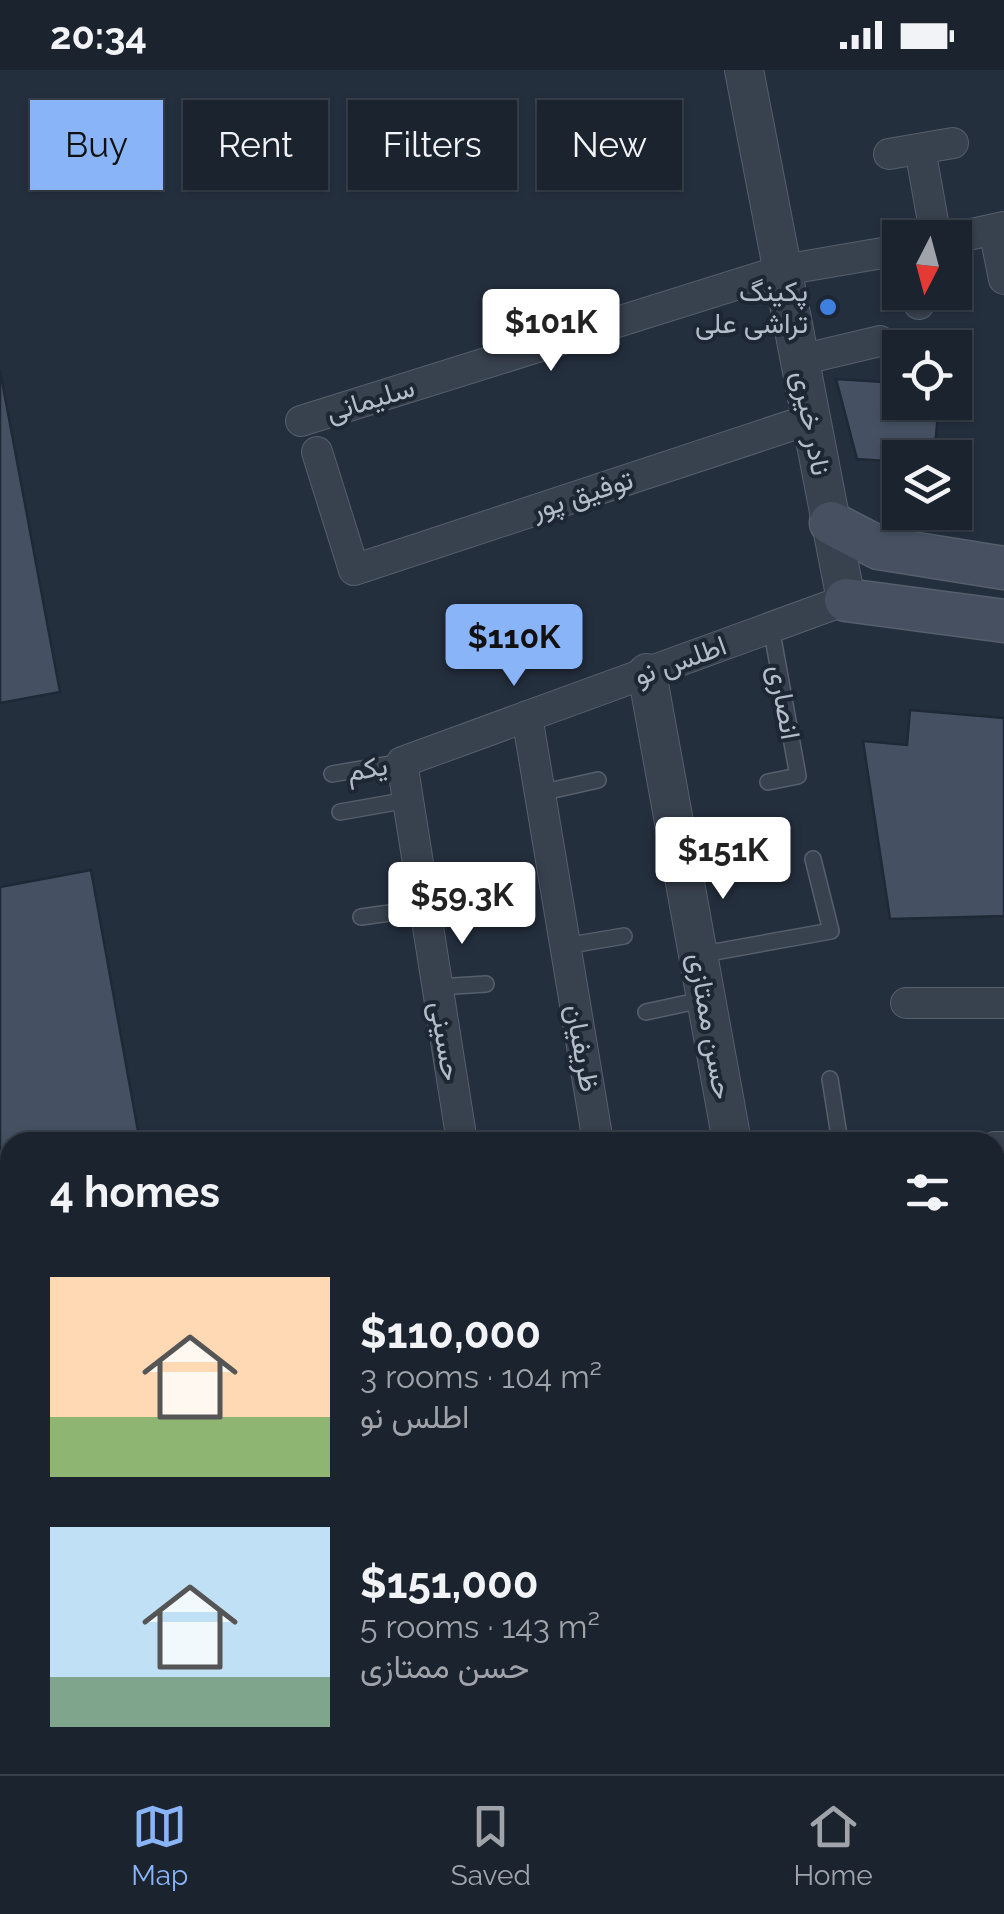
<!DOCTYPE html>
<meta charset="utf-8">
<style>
:root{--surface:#1b232e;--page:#282f3a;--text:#f1f3f6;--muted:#a0a4aa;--line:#39404a;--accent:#8ab4f8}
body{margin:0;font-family:Raleway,Vazirmatn,sans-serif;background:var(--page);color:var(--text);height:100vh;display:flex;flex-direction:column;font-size:38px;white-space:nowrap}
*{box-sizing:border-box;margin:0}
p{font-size:32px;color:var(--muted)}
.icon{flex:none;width:55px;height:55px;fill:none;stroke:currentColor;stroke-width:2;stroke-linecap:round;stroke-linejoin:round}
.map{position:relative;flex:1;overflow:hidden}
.drawer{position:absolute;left:0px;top:1062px;width:1005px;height:642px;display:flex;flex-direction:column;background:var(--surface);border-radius:30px 30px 0 0;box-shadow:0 2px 8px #0004,0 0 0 2px var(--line)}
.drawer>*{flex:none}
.top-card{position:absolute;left:30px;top:30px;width:945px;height:90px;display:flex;gap:20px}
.needle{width:65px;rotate:186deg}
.tools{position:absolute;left:882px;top:150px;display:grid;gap:20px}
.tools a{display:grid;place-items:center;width:90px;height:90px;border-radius:0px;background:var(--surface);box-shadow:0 2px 8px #0004,0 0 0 2px var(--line);font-size:50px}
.price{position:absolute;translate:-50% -85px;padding:0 22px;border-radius:10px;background:#fff;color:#222;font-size:32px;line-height:65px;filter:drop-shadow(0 2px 5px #0008)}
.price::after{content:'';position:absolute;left:50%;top:60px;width:30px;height:22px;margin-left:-15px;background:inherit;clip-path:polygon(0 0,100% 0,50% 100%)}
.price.selected{background:var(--accent);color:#111}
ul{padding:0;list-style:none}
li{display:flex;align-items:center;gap:30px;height:250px;padding:0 50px}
li span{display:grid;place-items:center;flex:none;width:280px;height:200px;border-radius:0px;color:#555}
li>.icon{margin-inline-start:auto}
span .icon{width:120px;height:120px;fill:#fffc;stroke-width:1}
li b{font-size:42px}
h2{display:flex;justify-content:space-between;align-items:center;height:120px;padding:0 50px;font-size:42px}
.pill{padding:0 35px;border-radius:0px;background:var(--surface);box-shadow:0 2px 8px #0004,0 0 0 2px var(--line);font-size:35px;line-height:90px}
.pill.selected{background:var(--accent);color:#111}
.status{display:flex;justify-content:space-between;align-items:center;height:70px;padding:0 50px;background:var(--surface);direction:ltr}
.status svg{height:28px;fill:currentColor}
.tabs{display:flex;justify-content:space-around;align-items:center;height:140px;border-top:2px solid var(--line);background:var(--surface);font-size:28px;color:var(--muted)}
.tabs a{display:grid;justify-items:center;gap:5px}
.tabs .selected{color:var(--accent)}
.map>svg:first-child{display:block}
.building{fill:#455162;stroke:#1f2835;stroke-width:2.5}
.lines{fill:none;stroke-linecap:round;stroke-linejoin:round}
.service-casing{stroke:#565f6c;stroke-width:18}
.minor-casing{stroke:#565f6c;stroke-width:32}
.tertiary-casing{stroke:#565f6c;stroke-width:40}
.secondary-casing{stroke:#565f6c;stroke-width:45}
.service{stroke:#38414e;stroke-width:15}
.minor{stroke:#38414e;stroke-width:30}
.tertiary{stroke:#38414e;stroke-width:38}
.secondary{stroke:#465061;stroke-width:42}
.shop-dot{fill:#3f7fe0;stroke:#1d2633;stroke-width:4}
.labels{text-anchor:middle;stroke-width:8;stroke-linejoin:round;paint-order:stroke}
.poi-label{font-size:28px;fill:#b4bcc9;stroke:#1d2633;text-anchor:end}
.street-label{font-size:28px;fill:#b4bcc9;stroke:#1d2633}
</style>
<div class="status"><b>20:34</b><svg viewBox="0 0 49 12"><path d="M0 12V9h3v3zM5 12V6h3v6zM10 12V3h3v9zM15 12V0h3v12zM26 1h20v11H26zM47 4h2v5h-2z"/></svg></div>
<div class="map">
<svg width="1004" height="1704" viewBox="0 0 1004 1704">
<rect width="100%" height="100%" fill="#242f3e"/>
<path class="building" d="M0,300L60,622L0,633Z
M836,309L900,313V332H939L934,388H900V392L857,389Z
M910,640L1004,648V846L890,849L863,671L907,675Z
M91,800L140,1072H10V1196L0,1198V817Z"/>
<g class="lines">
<g class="service-casing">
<path id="service" d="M332,704L402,692
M768,712L798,706L771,557
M540,723L598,710
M340,742L408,730
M361,847L425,838
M565,876L624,866
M698,885L831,861L813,789
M438,917L486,914
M646,942L706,929
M830,1009L840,1072
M995,1439H999
M995,1602L1004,1600
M603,1695L604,1704"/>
</g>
<g class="minor-casing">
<path id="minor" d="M920,79L936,168
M889,84L953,73
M994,159L1004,209
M954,168L1004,157
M916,222L919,234
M800,290L880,271
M301,351L783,200L900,180
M317,382L354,500L811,349
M527,646L598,1072
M906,933H1004
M462,1072L402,692L846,530
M995,1077H1004
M995,1148H1004
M0,1670H10"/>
</g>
<g class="tertiary-casing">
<path id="tertiary" d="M744,0L846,530
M647,603L732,1072
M846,1695L848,1704"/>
</g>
<g class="secondary-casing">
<path id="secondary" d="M831,453L879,478L1004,498
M846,530L1004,551"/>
</g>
<use href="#service" class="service"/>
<use href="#minor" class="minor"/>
<use href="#tertiary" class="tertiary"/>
<use href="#secondary" class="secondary"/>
</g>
<circle class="shop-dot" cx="828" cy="237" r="10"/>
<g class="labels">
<g class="poi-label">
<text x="808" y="231">پکینگ<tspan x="808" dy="32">تراشی علی</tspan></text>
</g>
<g class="street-label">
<text transform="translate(370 329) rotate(-17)" y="10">سلیمانی</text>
<text transform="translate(812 353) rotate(79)" y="10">نادر خیری</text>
<text transform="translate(582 424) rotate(-18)" y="10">توفیق پور</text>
<text transform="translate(680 590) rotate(-20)" y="10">اطلس نو</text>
<text transform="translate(785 632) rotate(80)" y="10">انصاری</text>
<text transform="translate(367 698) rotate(-10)" y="10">یکم</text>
<text transform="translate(711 956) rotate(80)" y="10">حسن ممتازی</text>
<text transform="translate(446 971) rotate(81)" y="10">حسینی</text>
<text transform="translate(583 978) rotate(80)" y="10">ظریفیان</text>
</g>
</g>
</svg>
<div class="tools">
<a><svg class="needle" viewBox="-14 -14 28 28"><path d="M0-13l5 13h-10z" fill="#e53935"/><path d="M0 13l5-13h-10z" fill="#a0a4aa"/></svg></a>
<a><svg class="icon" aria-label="locate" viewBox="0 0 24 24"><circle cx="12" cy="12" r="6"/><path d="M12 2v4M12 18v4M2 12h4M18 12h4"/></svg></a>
<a><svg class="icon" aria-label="layers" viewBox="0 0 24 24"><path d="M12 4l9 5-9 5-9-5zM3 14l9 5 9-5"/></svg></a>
</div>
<b class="price" style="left:551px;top:304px">$101K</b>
<b class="price selected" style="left:514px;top:619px">$110K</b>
<b class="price" style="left:723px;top:832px">$151K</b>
<b class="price" style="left:462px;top:877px">$59.3K</b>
<div class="top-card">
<a class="pill selected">Buy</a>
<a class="pill">Rent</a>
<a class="pill">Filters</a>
<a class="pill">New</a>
</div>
<section class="drawer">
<h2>4 homes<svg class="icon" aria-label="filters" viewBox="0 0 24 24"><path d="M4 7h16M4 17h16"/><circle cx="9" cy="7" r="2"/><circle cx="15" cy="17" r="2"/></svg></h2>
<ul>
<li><span style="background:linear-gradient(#ffd9b3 70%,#8fb573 0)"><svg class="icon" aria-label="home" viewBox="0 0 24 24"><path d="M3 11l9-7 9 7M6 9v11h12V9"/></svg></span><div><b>$110,000</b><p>3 rooms · 104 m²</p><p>اطلس نو</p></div></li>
<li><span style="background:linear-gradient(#bfe0f5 75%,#7fa58c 0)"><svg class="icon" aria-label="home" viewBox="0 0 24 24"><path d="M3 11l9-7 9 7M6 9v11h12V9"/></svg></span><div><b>$151,000</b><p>5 rooms · 143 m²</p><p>حسن ممتازی</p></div></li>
</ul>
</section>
</div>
<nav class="tabs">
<a class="selected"><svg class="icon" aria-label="map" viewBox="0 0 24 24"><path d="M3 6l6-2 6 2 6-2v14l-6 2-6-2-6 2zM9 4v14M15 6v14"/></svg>Map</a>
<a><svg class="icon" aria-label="saved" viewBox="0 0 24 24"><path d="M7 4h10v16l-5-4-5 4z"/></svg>Saved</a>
<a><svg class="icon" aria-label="home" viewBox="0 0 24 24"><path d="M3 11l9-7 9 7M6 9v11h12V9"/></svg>Home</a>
</nav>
